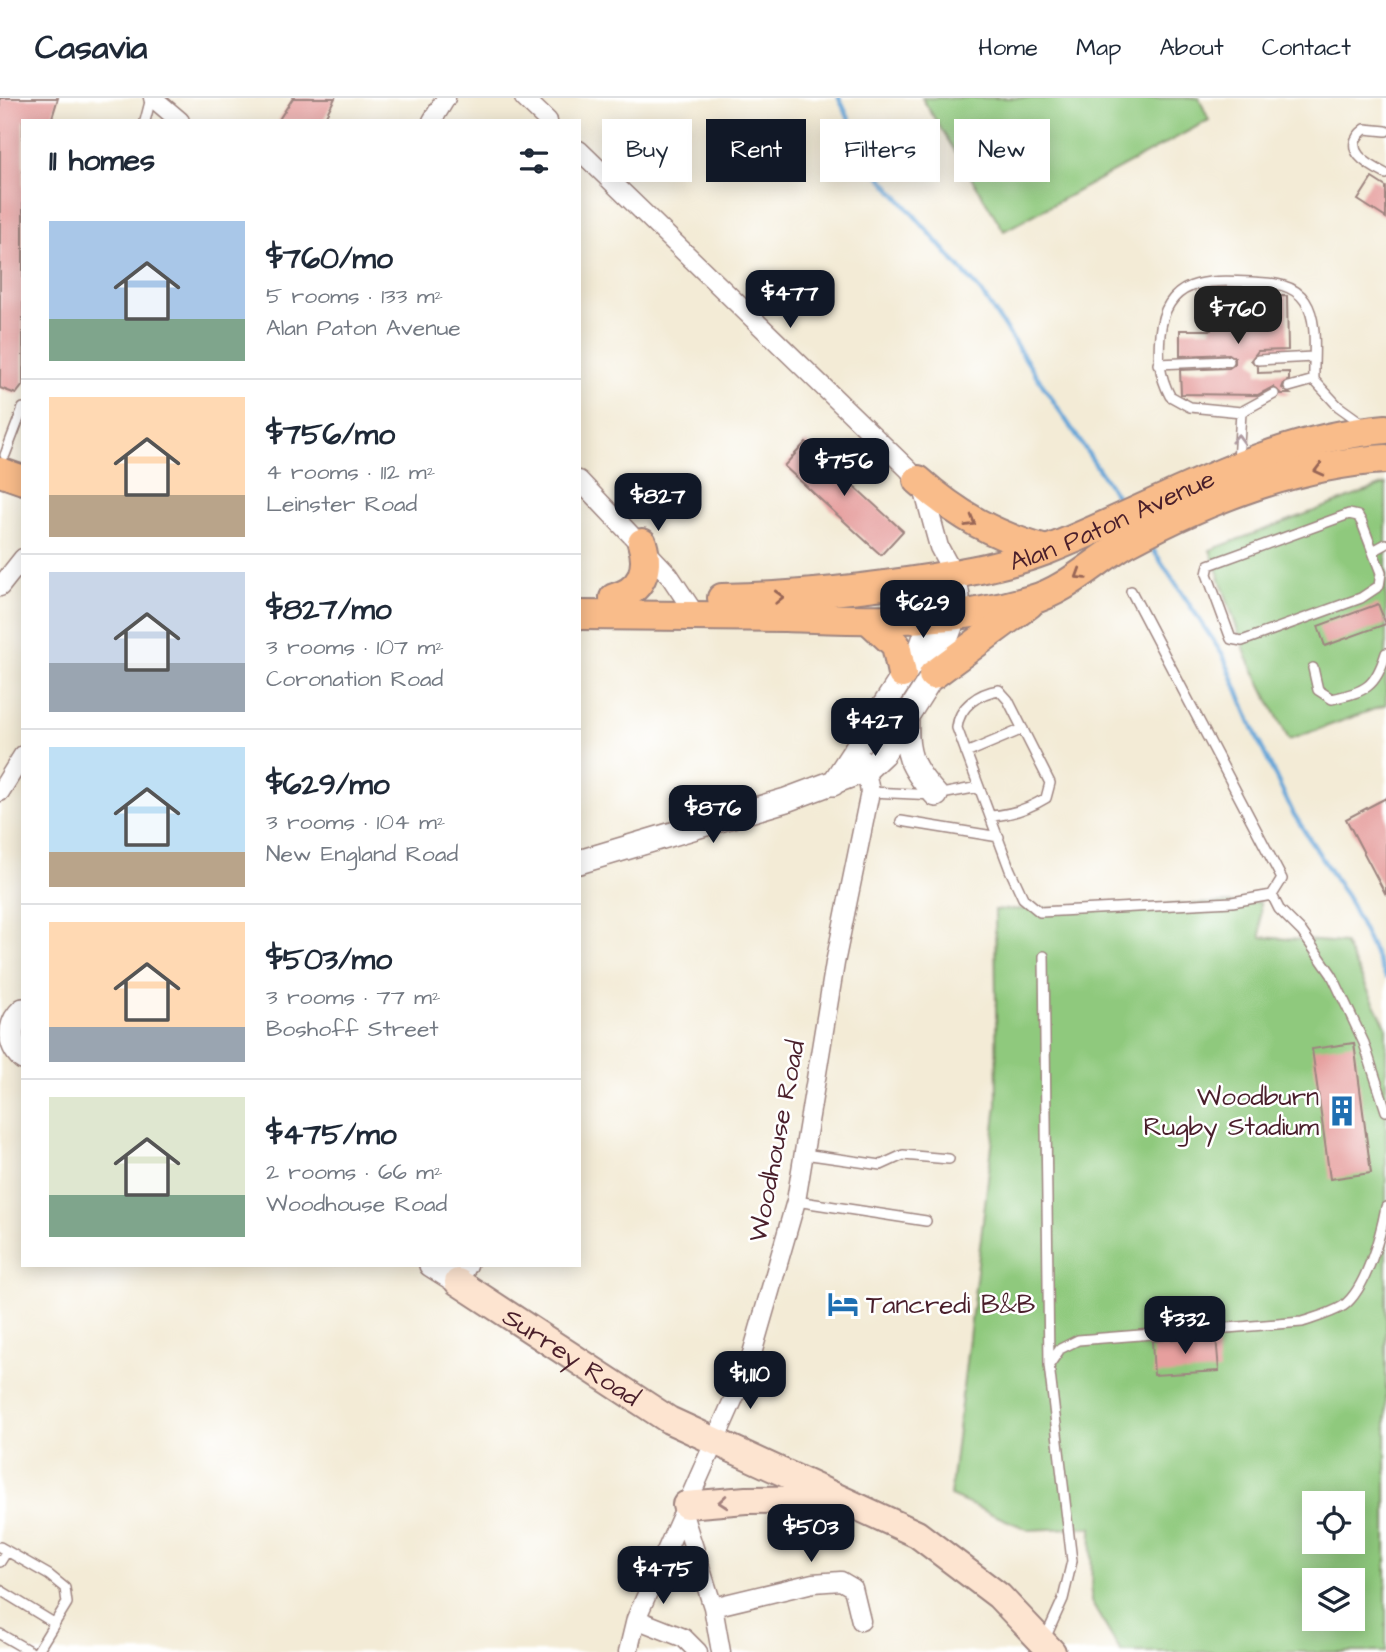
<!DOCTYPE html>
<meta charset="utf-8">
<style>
:root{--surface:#fff;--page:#f6f6f7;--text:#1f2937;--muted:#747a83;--line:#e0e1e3;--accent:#111827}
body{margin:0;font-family:"Architects Daughter",sans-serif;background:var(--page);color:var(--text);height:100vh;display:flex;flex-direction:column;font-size:26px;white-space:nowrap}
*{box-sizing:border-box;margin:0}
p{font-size:23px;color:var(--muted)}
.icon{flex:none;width:38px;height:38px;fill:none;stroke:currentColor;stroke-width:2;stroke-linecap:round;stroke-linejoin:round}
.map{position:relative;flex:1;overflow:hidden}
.panel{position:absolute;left:21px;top:21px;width:560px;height:1148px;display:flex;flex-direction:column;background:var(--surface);border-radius:0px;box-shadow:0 4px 18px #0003}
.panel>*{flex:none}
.guide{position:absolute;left:602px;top:21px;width:665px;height:63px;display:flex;gap:14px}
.buttons{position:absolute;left:1302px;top:1393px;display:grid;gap:14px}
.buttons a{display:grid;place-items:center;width:63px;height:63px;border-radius:0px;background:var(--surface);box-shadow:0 4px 18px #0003;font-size:35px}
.price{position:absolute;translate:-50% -60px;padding:0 16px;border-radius:14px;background:var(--accent);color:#fff;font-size:23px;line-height:46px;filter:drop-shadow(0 2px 4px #0008)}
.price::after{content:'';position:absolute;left:50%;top:42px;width:21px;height:16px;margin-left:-10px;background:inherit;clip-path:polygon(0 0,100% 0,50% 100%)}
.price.active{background:#222;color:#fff}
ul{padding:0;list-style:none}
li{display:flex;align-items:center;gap:21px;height:175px;padding:0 28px}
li+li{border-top:2px solid var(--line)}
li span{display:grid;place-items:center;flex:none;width:196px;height:140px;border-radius:0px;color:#555}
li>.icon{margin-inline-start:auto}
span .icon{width:84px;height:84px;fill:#fffc;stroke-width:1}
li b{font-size:30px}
h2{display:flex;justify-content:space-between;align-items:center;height:84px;padding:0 28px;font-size:30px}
.pill{padding:0 24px;border-radius:0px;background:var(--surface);box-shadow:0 4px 18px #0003;font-size:24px;line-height:63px}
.pill.active{background:var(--accent);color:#fff}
header{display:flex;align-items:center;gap:42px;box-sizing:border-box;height:98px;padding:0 35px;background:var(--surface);border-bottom:2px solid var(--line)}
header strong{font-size:33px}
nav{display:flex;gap:38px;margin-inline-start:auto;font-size:24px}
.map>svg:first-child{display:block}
.green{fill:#8fc97d;stroke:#6c7454;stroke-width:2;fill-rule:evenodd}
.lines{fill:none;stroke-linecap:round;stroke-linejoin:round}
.stream{stroke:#64a4d7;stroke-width:4.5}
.building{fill:#e69f9e}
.service-casing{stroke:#9e8580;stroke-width:12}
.minor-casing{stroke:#9e8580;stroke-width:21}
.tertiary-casing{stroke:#9e8580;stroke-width:26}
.secondary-casing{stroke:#9e8580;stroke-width:30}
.primary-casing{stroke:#9e8580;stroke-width:32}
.service{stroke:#fff;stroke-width:9}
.minor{stroke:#fff;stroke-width:18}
.tertiary{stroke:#fff;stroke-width:23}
.secondary{stroke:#fde4d0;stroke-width:26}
.primary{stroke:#f9bc8a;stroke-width:28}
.oneway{stroke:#ae9aa0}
.oneway2{stroke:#996656}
.oneway3{stroke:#a4827e}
.labels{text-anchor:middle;stroke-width:5;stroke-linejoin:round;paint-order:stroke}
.street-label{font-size:26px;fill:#4a1f2b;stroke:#fff}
.poi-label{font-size:26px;fill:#4a1f2b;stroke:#fff;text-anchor:end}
</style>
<header>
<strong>Casavia</strong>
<nav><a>Home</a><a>Map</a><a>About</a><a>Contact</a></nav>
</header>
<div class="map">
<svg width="1386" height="1554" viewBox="0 0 1386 1554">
<rect width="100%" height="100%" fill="#fff"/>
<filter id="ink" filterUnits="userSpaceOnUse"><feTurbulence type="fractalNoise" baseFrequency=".0143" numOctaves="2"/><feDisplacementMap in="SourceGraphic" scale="14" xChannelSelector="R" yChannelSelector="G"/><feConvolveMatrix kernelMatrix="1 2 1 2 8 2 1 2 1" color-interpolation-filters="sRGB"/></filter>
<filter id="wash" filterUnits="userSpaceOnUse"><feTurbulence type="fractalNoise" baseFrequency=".00686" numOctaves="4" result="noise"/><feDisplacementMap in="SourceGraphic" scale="28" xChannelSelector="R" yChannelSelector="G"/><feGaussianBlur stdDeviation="1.57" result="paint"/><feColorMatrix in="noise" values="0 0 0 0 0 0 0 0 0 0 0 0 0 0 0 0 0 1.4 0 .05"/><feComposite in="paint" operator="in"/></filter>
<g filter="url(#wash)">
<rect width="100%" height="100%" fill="#f3ebd6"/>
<path class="green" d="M922,0H1199L1209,22L1004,133Z
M1386,386V607L1289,642L1247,559L1210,452Z
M1260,804L1261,839L1344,845L1386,928V1554H1121L1091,1504L1092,1429L1029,1432L950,1398L997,1006L995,812ZM1314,1405H1353V1444H1314ZM1314,1482H1353V1521H1314Z"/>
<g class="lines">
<path class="stream" d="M839,0L872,69L981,194L1123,408
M1148,444L1223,557L1260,646L1293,715L1348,801L1386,879"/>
</g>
<g id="blocks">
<path class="building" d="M0,0H58L51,23H23V287L16,296L0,290Z
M293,0H335L323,23H278Z
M1372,80L1386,89V120L1358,102Z
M1287,198L1288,252L1258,253L1251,262L1258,269V275L1289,274V282L1284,285L1282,290L1290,296H1281L1273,289L1258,297L1181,296L1180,272L1229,270L1235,266V260L1229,256L1180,258V232H1211L1210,199Z
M806,344L903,433L881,457L784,368Z
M1378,506L1386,526L1325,548L1318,528Z
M1386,700V797L1346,721Z
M1354,945L1371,1075L1330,1081L1312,951Z
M1216,1238L1219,1273L1154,1277L1152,1243Z"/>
</g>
</g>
<g filter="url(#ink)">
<use href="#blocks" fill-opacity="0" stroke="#9e8580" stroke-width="2"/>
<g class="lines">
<g class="service-casing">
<path id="service" d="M145,23L151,0
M1386,33L1365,31C1339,51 1368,67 1386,76
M1258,262L1313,259
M1158,266L1229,263
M1289,289L1314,282
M1274,296L1241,314L1190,309L1170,298C1159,277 1158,260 1160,236C1166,180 1206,182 1252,184C1271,185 1293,185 1305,203C1319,224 1313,258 1314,282L1338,308L1363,326
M5,357L23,310
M1238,364L1241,314
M1349,416L1358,418L1362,425L1381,475L1379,488L1361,500L1242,543L1231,541L1207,476L1209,467Z
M1373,453L1386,446
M1313,570L1318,592L1332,601C1366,593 1375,590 1386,555
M966,655L1023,631
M870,694L936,697L979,689
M990,718C1011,717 1028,711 1046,700L1050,685L1008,602L999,592C979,595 959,608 957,630L1010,772L1023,800L1040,814L1232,804L1272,797L1282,781L1131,493
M901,723L999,739
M1272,797L1279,811L1302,834L1332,877L1364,945L1386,1013
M804,1056L881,1067L903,1057L949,1061
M796,1103L926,1123
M1049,1267L1060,1251L1078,1242L1302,1224C1316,1219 1330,1216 1343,1208C1366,1192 1381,1136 1386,1109
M0,1449L49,1477L65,1490L67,1505L37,1554
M0,1464L7,1453
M0,1492L54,1525
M0,1536L31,1554
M1044,1543L1063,1501L1072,1463L1049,1267L1044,858"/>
</g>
<g class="minor-casing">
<path id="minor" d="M153,0L180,23
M524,0L548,23
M432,23L446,0
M579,52L909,372L924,394L939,449L954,477
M579,382L669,477L697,519
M0,489L23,460
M0,694L23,657
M458,1184L468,1167
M683,1416L713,1509L721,1554
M713,1509L813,1485L841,1483L853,1490L861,1523
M636,1521L684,1540L698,1554
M628,1554L636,1521L749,1266L796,1103L835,865L870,694L864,662"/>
</g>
<g class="tertiary-casing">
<path id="tertiary" d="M907,618C905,655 910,669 936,697
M833,686L920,552L931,522L933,480
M579,764L786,702L866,672L883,656L933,577L954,520L958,499L954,477
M23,912C8,926 8,946 23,960
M431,1167L458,1184"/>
</g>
<g class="secondary-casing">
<g id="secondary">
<path id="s1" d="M458,1184L669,1322L917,1436L999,1498L1052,1554"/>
<path d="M686,1407L746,1402L831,1401"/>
</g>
</g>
<g class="primary-casing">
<g id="primary">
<path d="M0,374L23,382"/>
<path d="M918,382C957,417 995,438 1046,452"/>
<path d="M614,500C642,493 650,471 642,445"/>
<path id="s2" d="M722,500C794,499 862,491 933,480C972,473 1010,466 1047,452C1159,408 1263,341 1386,331"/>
<path d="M579,517C648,518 717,518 785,519C874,522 944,527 1031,502C1067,492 1095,463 1126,445C1204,403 1297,366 1386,361"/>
<path d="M871,524L896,547L902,576"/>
<path d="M933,577L1029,506"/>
</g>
</g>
<use href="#service" class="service"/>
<use href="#minor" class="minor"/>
<use href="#tertiary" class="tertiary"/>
<use href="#secondary" class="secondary"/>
<use href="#primary" class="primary"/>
</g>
<defs><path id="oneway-chevron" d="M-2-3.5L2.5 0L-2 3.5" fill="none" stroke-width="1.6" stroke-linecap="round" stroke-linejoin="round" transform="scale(1.75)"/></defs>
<use class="oneway" href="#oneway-chevron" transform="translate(1238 341) rotate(-88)"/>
<g class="oneway2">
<use href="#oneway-chevron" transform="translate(1319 372) rotate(166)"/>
<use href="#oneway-chevron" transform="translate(971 424) rotate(30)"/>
<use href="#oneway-chevron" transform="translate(1080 477) rotate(148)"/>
<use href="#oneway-chevron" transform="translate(779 499) rotate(-2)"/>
</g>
<use class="oneway3" href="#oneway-chevron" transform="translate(723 1404) rotate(175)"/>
</g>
<defs>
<g id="building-bare" transform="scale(2.415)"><path d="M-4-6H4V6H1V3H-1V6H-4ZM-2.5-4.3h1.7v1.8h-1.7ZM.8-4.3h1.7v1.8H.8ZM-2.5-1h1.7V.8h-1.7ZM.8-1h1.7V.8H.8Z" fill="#1f6fb2" stroke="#fff" stroke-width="2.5" paint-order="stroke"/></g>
<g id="hotel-bare" transform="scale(2.415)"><path d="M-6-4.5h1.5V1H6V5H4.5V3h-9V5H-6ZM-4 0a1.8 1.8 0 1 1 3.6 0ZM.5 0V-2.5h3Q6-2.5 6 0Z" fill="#1f6fb2" stroke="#fff" stroke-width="2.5" paint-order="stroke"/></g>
</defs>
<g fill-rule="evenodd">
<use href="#building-bare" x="1342" y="1013"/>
<use href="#hotel-bare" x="843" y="1206"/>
</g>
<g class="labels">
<g class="street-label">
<text dy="9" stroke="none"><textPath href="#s2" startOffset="401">Alan Paton Avenue</textPath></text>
<text transform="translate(776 1043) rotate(-79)" y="9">Woodhouse Road</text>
<text dy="9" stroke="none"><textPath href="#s1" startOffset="136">Surrey Road</textPath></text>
</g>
<g class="poi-label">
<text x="1319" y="1007">Woodburn<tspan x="1319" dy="30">Rugby Stadium</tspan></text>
<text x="866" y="1215" text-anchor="start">Tancredi B&amp;B</text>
</g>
</g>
</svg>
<div class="buttons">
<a><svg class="icon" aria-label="locate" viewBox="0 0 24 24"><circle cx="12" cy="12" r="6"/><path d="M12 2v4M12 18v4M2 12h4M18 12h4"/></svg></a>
<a><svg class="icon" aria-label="layers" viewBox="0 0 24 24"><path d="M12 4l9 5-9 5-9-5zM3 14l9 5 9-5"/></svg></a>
</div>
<b class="price" style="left:790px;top:232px">$477</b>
<b class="price active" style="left:1238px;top:248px">$760</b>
<b class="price" style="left:844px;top:400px">$756</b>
<b class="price" style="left:658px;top:435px">$827</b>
<b class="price" style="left:923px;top:542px">$629</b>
<b class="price" style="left:875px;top:660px">$427</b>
<b class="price" style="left:713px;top:747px">$876</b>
<b class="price" style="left:1185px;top:1258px">$332</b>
<b class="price" style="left:750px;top:1313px">$1,110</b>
<b class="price" style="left:811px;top:1466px">$503</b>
<b class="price" style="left:663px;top:1508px">$475</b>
<div class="guide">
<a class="pill">Buy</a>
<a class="pill active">Rent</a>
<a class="pill">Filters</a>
<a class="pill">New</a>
</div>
<section class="panel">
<h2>11 homes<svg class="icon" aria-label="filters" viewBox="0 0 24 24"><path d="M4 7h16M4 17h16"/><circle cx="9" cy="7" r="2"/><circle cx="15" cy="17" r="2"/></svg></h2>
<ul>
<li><span style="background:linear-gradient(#a9c7e8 70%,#7fa58c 0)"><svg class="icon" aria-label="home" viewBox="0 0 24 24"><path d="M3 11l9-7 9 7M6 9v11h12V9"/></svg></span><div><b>$760/mo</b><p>5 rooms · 133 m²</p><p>Alan Paton Avenue</p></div></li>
<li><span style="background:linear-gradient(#ffd9b3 70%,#b9a48a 0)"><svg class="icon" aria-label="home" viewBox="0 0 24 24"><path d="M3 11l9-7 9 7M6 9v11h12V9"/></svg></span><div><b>$756/mo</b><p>4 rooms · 112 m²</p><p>Leinster Road</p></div></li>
<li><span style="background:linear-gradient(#c9d6e8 65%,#9aa5b1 0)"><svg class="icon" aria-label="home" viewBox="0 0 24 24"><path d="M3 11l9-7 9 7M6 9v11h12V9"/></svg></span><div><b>$827/mo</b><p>3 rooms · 107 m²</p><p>Coronation Road</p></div></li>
<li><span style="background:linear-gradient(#bfe0f5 75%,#b9a48a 0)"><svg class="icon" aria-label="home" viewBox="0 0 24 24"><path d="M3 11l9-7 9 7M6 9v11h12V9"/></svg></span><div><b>$629/mo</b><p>3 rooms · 104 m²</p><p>New England Road</p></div></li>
<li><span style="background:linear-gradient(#ffd9b3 75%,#9aa5b1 0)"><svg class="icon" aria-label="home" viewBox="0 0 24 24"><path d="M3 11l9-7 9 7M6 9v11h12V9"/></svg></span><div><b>$503/mo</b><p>3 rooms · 77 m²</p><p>Boshoff Street</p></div></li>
<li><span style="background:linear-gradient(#dfe7d0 70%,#7fa58c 0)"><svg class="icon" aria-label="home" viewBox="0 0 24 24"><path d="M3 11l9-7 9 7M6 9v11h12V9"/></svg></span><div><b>$475/mo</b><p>2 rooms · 66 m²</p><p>Woodhouse Road</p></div></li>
</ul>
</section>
</div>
